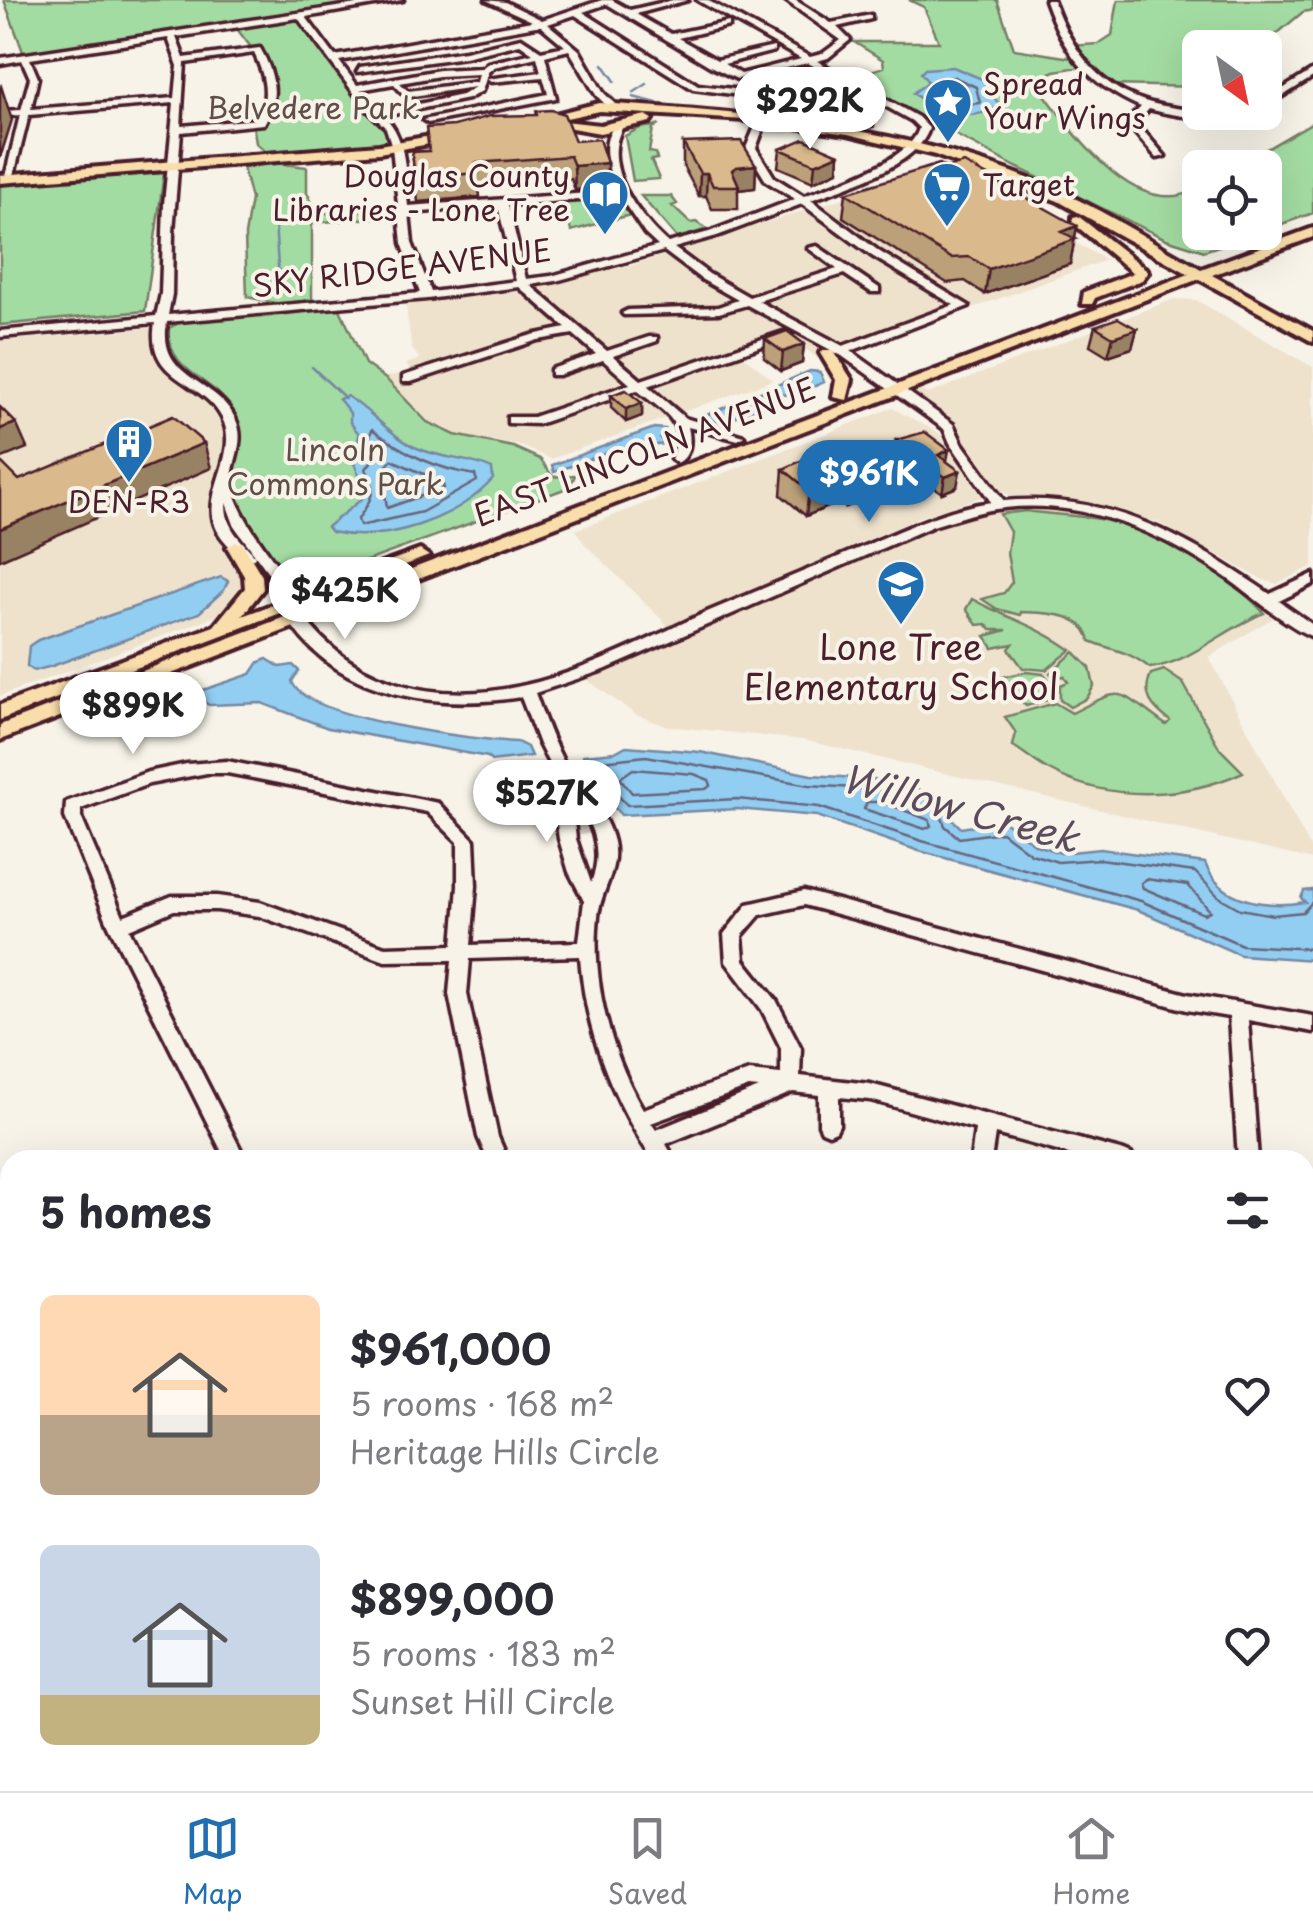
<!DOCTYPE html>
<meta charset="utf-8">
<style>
:root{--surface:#fff;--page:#f7f7f7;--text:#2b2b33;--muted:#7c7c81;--line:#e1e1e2;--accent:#1f6fb2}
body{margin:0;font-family:"Playpen Sans",sans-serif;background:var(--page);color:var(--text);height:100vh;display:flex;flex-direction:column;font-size:38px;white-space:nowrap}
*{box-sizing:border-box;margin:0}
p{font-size:32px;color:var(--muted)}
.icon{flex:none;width:55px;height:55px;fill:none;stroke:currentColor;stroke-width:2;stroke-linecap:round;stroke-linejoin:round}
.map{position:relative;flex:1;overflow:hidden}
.details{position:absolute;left:0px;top:1150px;width:1315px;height:642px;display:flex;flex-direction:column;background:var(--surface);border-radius:30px 30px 0 0;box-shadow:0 10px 40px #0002}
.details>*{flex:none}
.needle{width:65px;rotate:147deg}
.tools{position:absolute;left:1182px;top:30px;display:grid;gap:20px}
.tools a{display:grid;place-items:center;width:100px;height:100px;border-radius:15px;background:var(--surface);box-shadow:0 10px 40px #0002;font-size:50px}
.price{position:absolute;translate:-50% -85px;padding:0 22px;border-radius:35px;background:#fff;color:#222;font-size:32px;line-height:65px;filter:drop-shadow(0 2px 5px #0008)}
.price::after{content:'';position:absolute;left:50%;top:60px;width:30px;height:22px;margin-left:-15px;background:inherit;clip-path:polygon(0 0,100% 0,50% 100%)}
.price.active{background:var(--accent);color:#fff}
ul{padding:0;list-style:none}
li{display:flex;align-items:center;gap:30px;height:250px;padding:0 40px}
li span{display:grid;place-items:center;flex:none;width:280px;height:200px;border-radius:15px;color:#555}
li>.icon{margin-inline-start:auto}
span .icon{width:120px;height:120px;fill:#fffc;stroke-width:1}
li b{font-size:42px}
h2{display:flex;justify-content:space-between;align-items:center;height:120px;padding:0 40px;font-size:42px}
.tabs{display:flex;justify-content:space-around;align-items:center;height:140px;border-top:2px solid var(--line);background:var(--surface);font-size:28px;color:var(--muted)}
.tabs a{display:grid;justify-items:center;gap:5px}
.tabs .active{color:var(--accent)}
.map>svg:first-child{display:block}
.built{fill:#eee2cd}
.green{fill:#a3dca2;stroke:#767e66;stroke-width:2.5}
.water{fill:#92cef2;stroke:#7588a2;stroke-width:2.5}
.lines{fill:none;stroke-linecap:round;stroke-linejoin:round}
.shore{stroke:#67657b;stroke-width:2.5}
.stream-far1{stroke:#7588a2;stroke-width:2.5}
.stream{stroke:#7588a2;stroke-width:5}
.minor-tunnel{stroke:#d4c9c2;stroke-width:19;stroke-dasharray:19 10;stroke-linecap:butt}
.minor-casing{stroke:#4a1f2b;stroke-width:7}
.major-casing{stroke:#4a1f2b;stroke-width:8}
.minor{fill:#f7f3e8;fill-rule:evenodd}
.major{fill:#f9deab;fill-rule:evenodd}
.wall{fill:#bba079;stroke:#4a1f2b;stroke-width:2.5}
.shaded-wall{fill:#998263;stroke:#4a1f2b;stroke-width:2.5}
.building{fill:#daba8d;stroke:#4a1f2b;stroke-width:2.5}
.labels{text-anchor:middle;stroke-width:8;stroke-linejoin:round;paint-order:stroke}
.far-poi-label{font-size:30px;fill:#4a1f2b;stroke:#f7f3e8;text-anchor:start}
.far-park-label{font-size:30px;fill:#604e49;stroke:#f7f3e8}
.far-street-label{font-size:30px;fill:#4a1f2b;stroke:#f7f3e8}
.poi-label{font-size:35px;fill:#4a1f2b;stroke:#f7f3e8}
.water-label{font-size:38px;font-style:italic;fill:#5c4b5d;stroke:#f7f3e8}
</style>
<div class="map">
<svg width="1313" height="1791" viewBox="0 0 1313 1791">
<rect width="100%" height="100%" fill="#f7f3e8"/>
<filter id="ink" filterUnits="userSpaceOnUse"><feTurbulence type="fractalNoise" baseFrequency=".01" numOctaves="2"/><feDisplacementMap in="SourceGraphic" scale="20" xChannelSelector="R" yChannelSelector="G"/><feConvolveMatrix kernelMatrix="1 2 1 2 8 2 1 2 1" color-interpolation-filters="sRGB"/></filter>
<g filter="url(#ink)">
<path class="built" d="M941,167L1106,260L823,362L789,337L741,354L773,380L551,459L518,445L455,435L427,422L385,378L410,370L406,364L420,359L412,349L405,301L502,291L629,266Z
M1174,299L1196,300L1313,367V566L1277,584L1263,580L1157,522L1087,503L1016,498L995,489L955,426L913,393L916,389L928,394Z
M151,328L166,370L208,402L223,427L225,449L213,490L216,508L225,542L248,575L250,588L227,612L0,696V341Z
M892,408L939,433L982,497L925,515L668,626L583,542L576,530Z
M1043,509L1087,512L1132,526L1183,548L1273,618L1209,657L1313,853V860L803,740L667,726L636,715L586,679L953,519L1000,510Z"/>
<path class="green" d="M4,0H375L302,15L381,117L397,147L272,157L256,143L253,124L261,122L271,86L253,50L234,25L25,57Z
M909,0H997L1014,49L1071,58L1079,67L1055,71L1034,80C1068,125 1132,226 1200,188V232L1258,233L1204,251L1166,239L1016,167L849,78L884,67L883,60L854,42H939L924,7Z
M1118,0H1313V10L1303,12L1261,47L1200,48V87L1109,85L1070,46L1098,44L1112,35Z
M1313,122V213L1265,230V168L1236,167Z
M659,125L653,128L649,152L655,153L657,159L651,160L659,179L633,181L625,136L640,128Z
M275,163L307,167V192L317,214L395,207L396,216L312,223V303L280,304L247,297L245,235L251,199L243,168Z
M164,173L145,311L0,325V184Z
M641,196H671L677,204L672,206L690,223L696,222L707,229L678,239Z
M617,200L630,215L571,231L564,203Z
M339,307L365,364L387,380L427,422L455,435L513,447L540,459L553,477L575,475L570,487L331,574L284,570L279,566C262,543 235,516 233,486C231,457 249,438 233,410C214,378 166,373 169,328L179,323L263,314V317Z
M1026,511C1052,515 1078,515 1104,520C1157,532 1228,573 1264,613C1227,627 1190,663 1150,668C1127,650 1117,652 1090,641C1083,612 1046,613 1021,612L1020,615L997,609L982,599L1004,593L1012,582L1007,553L1010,532L1000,514Z
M972,599C1004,617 1040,627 1071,650L1046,670L1023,668L1009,649L1013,644L993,648L985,636L1007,630H991L986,624L977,625L966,609Z
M1074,652L1090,668L1094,686L1087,698L1070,707L1060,700V685L1068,682L1064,676L1054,678L1050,673Z
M1164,670L1183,683L1220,749L1243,772C1187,798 1110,803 1051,771C1037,764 1025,753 1013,746L1016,733L1005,717L1055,703L1072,713C1128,684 1117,691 1166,725L1170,721C1153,708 1141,696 1151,674Z
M1026,672L1044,674L1057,689L1055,698L1026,706L998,678Z"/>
<path class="water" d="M953,67L982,79L1000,106C969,123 938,115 913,93L928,82L921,73L925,69Z
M810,371L820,372L824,382L793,396L776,393L768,404L722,422L697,419Z
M347,396C371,411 392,437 417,448C441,459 470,458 492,469L493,479C457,519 385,544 331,532L327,527L363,498L362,482L354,463L358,457L370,454L358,443L359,434L350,422V413L339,399Z
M654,428L665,429L660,438L665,444L615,450L554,472L552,465Z
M221,577L228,581L224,590L199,613L52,666L34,671L27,666L29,646L38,640Z
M267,659L280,667L293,665L299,671L292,681C302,719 478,740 517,742L527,747L531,756L491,761L488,757L328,728L262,703L209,705L198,699L200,691L251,674L259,662Z
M626,746L700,752L811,775L886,780L922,791L952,807L953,820L961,828L1004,821L1036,845L1061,853L1100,849L1205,863C1220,903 1268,908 1305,902L1301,898L1304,891L1313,890V960L1240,955L1138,910L919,851L817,816L737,809L621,815L588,778L583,755L615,752Z"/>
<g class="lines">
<path class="shore" d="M954,77L976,87L980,103L957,105L935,97L940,80Z
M372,429C405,454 434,468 475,475L477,481L422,512L360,526L358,519C371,501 378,490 366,469L376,455L369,439Z
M392,460L442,482L444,488L387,508L382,471Z
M633,769L694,774L709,780L711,785L706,789L632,793L620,778Z
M867,802H883L929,820L931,826L925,829L864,809Z
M1146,879L1188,885L1210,911L1204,914L1143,888L1141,883Z
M1313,901L1303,912L1273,915L1240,909L1219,897L1195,872L1100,859L1058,862L1031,854L1002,832L959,838L945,826L940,812L884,790L809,785L646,756L602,761L598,765L599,775L627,805L737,799L819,807L922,841L1141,901L1242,945L1313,949"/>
<path class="stream-far1" d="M603,64L615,81
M633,93L647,84
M633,97L657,103
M274,207L278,267L285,292
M312,367L345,398"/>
<path class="stream" d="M318,1782L323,1791
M226,1791L231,1782
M328,1791L331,1782"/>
<path class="minor-tunnel" d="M579,825L581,835"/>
<g class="minor-casing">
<path id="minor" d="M383,0H403L306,17L335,56L532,21L486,0L505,2L542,20L602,0H612L630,10L673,0H688L636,14L671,34L729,22V26L678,38L717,60L774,47V51L724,64L741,74L801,59L697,0H707L810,57L822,54L841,40L785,0H795L831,23L871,15V19L837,27L850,40L828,58L817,61L918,117L929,128C919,165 844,188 811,200L880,252L969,306L851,351L953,424L962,443L1004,501C1109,492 1186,537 1270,594L1313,574V584L1279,601L1313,625V637C1286,626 1249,593 1224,576C1154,528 1071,494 985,511C967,515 950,521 933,526L604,670L535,693C544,717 552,742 565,764C582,791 606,810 613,842C619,870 601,890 598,916C591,981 610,1053 643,1109L749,1071L781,1074V1048L762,1010L726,962L724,934L748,904L804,891L1187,994L1313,1016V1032L1248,1020L1258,1160H1238L1229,1017L1187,1010L804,905L760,915L742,936L744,960L776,1000L801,1048L800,1076L870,1084L1124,1151L1131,1154L1134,1160H1090L995,1134L991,1160H971L975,1129L870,1100L839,1097V1125L836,1131L829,1134L822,1131L819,1125V1095L793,1092L666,1144L675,1160H653C612,1099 585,1031 580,956L470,959L467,994L498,1137L508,1160H488L478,1137L449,994L452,960L385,961L259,916L217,910H174L129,929L246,1160H226L109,926L65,817L66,802L148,772L187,764L227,761L438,803L474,840L476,886L471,945L579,942L584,901L569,872L559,839L554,804L555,775L539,744L521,697C440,710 344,698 293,627C285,616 280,603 274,592L278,586L235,527L226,503C226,529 239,537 255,556L253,559H243C234,550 223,542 217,530C199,493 241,455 222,418C203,379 145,382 155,323L0,337V331L156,316L161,294L164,204L174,103L29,115L13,179L4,181L20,115L0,117V111L21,110L30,78L22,60L0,64V58ZM607,4L710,66L737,79L773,72L814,96L803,97L698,85L583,12ZM575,15L693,89L803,103L822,100L866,125H872V121L781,69L808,63L912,121L919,128C910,161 834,185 804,196L774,177L756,148L765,124L757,122L746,148L766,181L795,199L709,232L668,243C639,217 598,165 624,125L619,122C597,140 608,168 617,191L408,206C405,176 408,139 384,116L468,99L482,91L488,72L494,67L537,57L541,72L487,79L491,82L543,77L548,94L423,120L428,123L556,98L545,56L569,50L596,95L611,110H617V106L603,92L579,50L548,24ZM298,18L365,108L386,128L392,147L402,243L420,293L168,315L172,294L173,232L181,132L264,124C280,98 275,74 260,48L184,58L176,37ZM536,26H541L565,46L541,51L521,38L465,51L360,67L357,72L465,57L520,44L533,53L488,63L482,68L439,70L357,85L339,61ZM168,38L178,66L175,98L31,109L38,78L30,59ZM254,53C265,76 270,96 258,119L181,126L185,63ZM479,74L477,82L408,91L400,83L439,76ZM394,84L406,97L475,87L462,95L380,112L360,90ZM620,197L645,234L658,246L551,276L526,279L508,205ZM802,204L872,256L954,305L843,346L758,301L844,274L871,292H879V288L817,246L808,248L837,269L749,297L709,274L674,248L717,236ZM498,206L516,281L431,292L412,243L409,213ZM664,251L701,279L738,300L718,307L628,310L622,313L624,315L719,313L747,305L842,356L944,429L950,443L991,502C948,508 908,527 869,544C815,567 761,589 707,612C652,637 597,666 538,682C438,709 340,687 288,592L292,586C276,562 230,507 232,478C234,456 246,440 235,418C215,378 157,379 167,322L427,299L519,287L566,328L532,335L403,376V382H411L538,340L573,334L596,354L551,369V375H559L603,360L630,384L533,417H508V423L538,424L637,390C664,413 689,421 671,459L677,463C691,457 691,440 688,427L738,440L744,436L685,418L648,386L791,336V332H783L641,380L613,356L657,341V337H649L607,351L530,285L556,281ZM207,773H227L427,812L458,842V886L453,945L385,947L260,902L217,896H172L123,916L81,817V809L149,784ZM571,796C593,822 604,850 591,883L576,839ZM749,1087L759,1088L656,1130L651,1123Z
M1045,0H1053C1089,98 1146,112 1242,112C1213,122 1179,117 1149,109L1141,118L1140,127L1165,156L1157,158L1130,127L1131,117L1141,107C1087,83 1064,54 1045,0Z
M1313,70V77L1265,107V100Z
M1305,1193L1313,1194V1214L1305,1213Z
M1305,1402L1313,1403V1425L1305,1424Z
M780,1782H806V1791H780Z
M980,1782H1007L1009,1791H983Z
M1208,1782H1235L1238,1791H1211Z"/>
</g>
<g class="major-casing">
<path id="major" d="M599,103C760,113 918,127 1068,195C1113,216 1157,245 1201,269L1313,228V237L1212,275L1313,331V342L1199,279L0,740V725L1189,274L1058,201L935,155L848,134L745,120L599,111L534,125L528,121Z
M646,115L652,119L650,122L600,133L549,124L555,120L600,125Z
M454,132L458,133V139L379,153L0,183V175L379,145Z
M1078,216L1146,269L1148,272L1142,280L1095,298L1092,304H1082L1084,292L1133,273L1073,223V217Z
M823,350H833L852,380L847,400L833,397L836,380L820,353Z
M236,542L242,543L262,576L263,589L242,616L325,585L312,586L269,576V568L351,575L420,550L429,556L0,720V705L214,626L245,588L244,576L227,547Z
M0,1232L10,1237V1336L0,1340Z"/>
</g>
<use href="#minor" class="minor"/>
<use href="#major" class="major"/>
</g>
<path class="wall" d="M575,141L607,163V187L575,190L571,179L479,186L480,197L418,202L412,152Z
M683,143L756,165L755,188L738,190V209H712L706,196H699L683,166Z
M780,149L839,154L838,171L813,182L778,167Z
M846,193L1077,226L1070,264L985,294L965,281L947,283L843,217Z
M1095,326L1137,329L1132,348L1108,356L1090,345Z
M765,339L804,344L802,363L781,371L764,358Z
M611,395L642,403V416L626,422L611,408Z
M896,440L947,462L957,487L942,493L920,477L908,482L885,464L888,448L895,445Z
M783,469L874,471L870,497L846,507L840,502L806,516L781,495Z"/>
<path class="shaded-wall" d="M1,86L12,120L0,158V88Z
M839,154L838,171L813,182L815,164Z
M607,163V187L575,190L574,166Z
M756,165L755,188L738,190L739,186L732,170L736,167Z
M700,173H707L706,196H699Z
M1077,226L1070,264L985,294L989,269L1062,232Z
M1137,329L1132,348L1108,356L1113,337Z
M804,344L802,363L781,371L783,352Z
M642,403V416L626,422V409Z
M16,423L27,448L0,459V429Z
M204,443L211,468L0,560V529Z
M949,450L946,466L935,471L938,455Z
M923,461L920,477L908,482L911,466Z
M874,471L870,497L846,507L850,481Z
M960,471L957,487L942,493L945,477Z
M844,476L840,502L806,516L809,490Z
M10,1508V1594L0,1614V1529Z
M10,1693V1754L0,1769V1707Z"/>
<path class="building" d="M551,110L564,114L575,141L599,139L607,163L574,166L570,156L476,163L478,173L415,178L412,152L429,151L426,128L454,126L490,116L537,115L536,111Z
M804,139L839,154L815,164L780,149Z
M741,141L756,165L736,167L732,170L739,186H713L707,173H700L683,143Z
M964,163L1077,226L1062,232L1076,239L989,269L970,257L951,258L846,193L939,164L946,168Z
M1118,318L1137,329L1113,337L1095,326Z
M787,331L804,344L783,352L765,339Z
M626,390L642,403L626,409L611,395Z
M0,407L16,423L0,429Z
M173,416L204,443L0,529V461L19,480Z
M925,432L949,450L938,455L960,471L945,477L923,461L911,466L888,448L900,443L896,440Z
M843,445L874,471L850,481L844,476L809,490L783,469L829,448Z
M0,1405L10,1407V1508L0,1529Z
M10,1581V1693L0,1707V1584Z"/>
</g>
<defs>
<g id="sight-pin" transform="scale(2.5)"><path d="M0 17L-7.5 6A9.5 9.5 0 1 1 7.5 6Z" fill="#1f6fb2" stroke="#f7f3e8"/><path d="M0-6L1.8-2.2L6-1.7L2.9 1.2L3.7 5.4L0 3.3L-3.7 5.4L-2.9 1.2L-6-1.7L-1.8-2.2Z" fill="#fff"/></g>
<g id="supermarket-pin" transform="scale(2.5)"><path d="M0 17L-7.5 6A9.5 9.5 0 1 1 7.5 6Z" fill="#1f6fb2" stroke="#f7f3e8"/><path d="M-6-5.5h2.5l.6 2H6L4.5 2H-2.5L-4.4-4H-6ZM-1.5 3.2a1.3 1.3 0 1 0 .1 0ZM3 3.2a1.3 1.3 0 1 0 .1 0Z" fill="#fff"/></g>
<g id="library-pin" transform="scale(2.5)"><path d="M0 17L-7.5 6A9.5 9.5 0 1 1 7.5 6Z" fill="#1f6fb2" stroke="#f7f3e8"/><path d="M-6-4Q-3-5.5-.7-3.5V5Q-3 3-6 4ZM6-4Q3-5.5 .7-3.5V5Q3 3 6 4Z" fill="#fff"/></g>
<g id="building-pin" transform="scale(2.5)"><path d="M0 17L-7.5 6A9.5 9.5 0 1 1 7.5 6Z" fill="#1f6fb2" stroke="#f7f3e8"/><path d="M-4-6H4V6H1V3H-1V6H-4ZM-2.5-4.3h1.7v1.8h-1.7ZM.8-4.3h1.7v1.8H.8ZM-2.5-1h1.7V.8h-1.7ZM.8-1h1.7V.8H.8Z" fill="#fff"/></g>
<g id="school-pin" transform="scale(2.5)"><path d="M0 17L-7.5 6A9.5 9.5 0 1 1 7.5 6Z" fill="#1f6fb2" stroke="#f7f3e8"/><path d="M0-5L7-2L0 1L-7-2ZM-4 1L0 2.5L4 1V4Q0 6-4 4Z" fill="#fff"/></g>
</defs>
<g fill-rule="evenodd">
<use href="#sight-pin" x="948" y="102"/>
<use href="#supermarket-pin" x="947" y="186"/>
<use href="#library-pin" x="605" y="194"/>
<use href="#building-pin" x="129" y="442"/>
<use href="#school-pin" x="901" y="584"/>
</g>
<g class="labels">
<g class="far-poi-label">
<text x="983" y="95">Spread<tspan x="983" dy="34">Your Wings</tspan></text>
<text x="570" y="187" text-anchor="end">Douglas County<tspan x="570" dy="34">Libraries - Lone Tree</tspan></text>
<text x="982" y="196">Target</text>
<text x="129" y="513" text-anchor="middle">DEN-R3</text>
</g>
<g class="far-park-label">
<text x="313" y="119">Belvedere Park</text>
<text x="335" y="461">Lincoln<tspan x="335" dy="34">Commons Park</tspan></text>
</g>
<g class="far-street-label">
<text transform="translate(402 269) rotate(-7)" y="10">SKY RIDGE AVENUE</text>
<text transform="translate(645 453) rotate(-21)" y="10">EAST LINCOLN AVENUE</text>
</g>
<g class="poi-label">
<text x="901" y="660">Lone Tree<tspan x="901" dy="40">Elementary School</tspan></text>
</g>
<g class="water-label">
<text transform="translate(960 809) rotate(15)" y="13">Willow Creek</text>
</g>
</g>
</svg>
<div class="tools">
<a><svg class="needle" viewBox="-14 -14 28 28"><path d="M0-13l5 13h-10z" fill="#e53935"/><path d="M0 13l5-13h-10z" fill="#7c7c81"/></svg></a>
<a><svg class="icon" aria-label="locate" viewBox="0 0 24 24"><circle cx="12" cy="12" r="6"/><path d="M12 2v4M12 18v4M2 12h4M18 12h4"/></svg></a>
</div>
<b class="price" style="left:810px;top:152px">$292K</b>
<b class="price active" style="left:869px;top:525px">$961K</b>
<b class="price" style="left:345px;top:642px">$425K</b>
<b class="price" style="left:133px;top:757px">$899K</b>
<b class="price" style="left:547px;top:845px">$527K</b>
<section class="details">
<h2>5 homes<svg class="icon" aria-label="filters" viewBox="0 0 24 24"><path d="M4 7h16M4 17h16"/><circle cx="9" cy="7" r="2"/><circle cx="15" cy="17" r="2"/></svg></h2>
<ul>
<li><span style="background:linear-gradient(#ffd9b3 60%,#b9a48a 0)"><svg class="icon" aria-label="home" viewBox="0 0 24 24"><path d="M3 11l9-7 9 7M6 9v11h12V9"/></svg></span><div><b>$961,000</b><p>5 rooms · 168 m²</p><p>Heritage Hills Circle</p></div><svg class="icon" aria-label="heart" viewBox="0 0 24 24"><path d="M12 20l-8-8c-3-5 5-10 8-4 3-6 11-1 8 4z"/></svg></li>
<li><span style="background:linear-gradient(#c9d6e8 75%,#c2b280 0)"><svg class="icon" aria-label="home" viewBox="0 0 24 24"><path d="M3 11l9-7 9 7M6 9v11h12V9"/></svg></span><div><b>$899,000</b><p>5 rooms · 183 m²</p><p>Sunset Hill Circle</p></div><svg class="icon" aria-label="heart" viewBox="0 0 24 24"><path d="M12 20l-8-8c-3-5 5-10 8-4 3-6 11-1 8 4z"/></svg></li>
</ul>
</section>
</div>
<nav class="tabs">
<a class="active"><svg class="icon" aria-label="map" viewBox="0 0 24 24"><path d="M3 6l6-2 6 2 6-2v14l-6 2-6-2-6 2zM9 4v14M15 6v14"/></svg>Map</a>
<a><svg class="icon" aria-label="saved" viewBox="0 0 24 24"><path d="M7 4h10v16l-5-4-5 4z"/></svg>Saved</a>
<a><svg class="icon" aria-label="home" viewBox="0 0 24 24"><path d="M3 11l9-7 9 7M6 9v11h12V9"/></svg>Home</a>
</nav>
